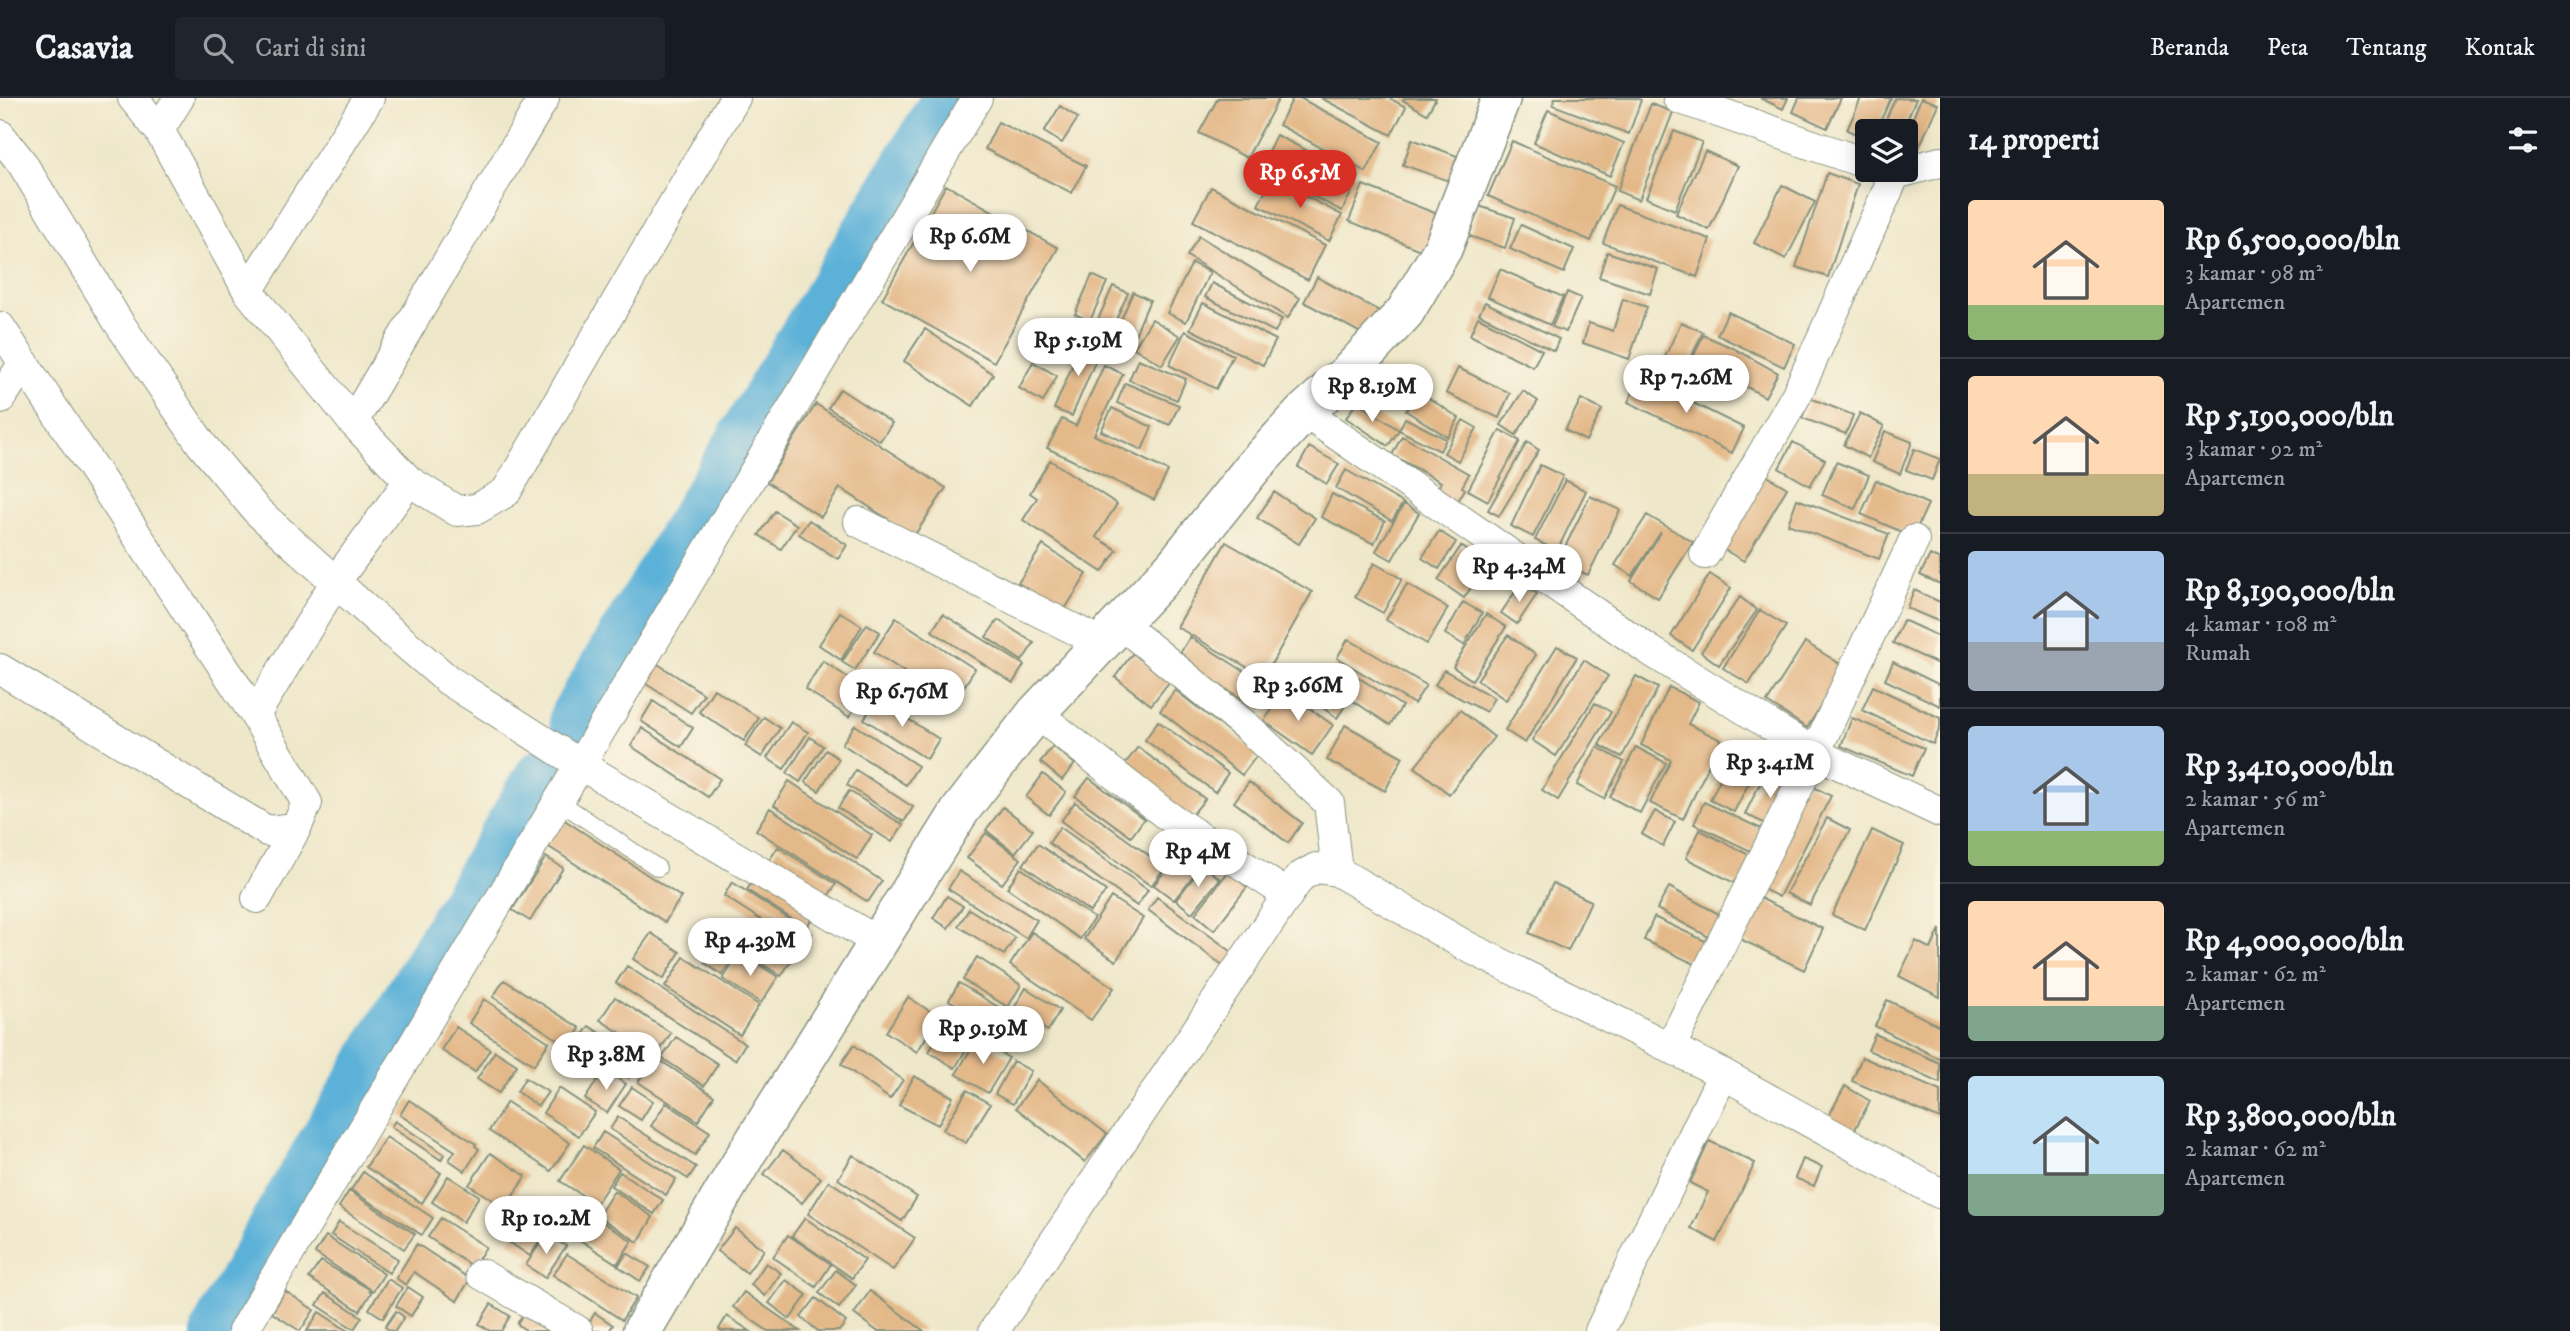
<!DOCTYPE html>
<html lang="id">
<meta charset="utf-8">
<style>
:root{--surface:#171b24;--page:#20242c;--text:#f1f3f6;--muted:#9ea1a6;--line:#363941;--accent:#d93025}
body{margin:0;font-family:"IM FELL DW Pica",serif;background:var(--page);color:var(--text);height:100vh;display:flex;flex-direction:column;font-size:26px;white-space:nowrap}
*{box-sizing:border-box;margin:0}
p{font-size:23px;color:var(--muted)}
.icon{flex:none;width:38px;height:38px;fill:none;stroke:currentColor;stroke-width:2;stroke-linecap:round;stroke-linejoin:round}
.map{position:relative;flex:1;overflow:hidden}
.sheet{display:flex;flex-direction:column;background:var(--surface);width:630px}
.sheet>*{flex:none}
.fabs{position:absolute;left:1855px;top:21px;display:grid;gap:14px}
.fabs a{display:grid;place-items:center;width:63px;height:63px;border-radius:7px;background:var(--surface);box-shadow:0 4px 18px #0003;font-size:35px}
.price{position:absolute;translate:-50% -60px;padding:0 16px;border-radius:24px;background:#fff;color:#222;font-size:23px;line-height:46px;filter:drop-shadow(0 2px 4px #0008)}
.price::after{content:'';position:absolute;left:50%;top:42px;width:21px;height:16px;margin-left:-10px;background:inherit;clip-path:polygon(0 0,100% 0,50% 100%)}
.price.on{background:var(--accent);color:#fff}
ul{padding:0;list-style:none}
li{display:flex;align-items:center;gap:21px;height:175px;padding:0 28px}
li+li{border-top:2px solid var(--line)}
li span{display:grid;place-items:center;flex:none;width:196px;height:140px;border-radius:7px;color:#555}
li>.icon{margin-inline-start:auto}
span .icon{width:84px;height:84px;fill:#fffc;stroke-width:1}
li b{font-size:30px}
h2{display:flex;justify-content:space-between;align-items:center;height:84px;padding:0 28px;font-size:30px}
header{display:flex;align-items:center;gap:42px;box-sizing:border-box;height:98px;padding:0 35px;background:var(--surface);border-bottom:2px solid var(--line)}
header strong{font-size:33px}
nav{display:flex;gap:38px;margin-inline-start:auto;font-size:24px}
.search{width:490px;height:63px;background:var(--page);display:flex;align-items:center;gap:18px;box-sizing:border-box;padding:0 24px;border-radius:7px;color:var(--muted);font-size:26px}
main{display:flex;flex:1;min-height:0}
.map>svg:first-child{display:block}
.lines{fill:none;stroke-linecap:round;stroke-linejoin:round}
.river{stroke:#5bb1d8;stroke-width:60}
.building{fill:#e4b98a}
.service-casing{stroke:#86927e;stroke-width:18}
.minor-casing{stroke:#86927e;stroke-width:32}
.tertiary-casing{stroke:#86927e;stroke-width:41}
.service{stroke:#fff;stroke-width:16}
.minor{stroke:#fff;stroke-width:30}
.tertiary{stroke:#fff;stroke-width:38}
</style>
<header>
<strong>Casavia</strong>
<div class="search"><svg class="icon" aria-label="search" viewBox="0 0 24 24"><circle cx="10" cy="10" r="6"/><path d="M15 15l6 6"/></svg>Cari di sini</div>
<nav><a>Beranda</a><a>Peta</a><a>Tentang</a><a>Kontak</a></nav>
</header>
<main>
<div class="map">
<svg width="1940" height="1233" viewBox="0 0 1940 1233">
<rect width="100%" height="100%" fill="#fcf5e5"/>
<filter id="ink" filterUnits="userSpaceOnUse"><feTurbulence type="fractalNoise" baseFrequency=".0143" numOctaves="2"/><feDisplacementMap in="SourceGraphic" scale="14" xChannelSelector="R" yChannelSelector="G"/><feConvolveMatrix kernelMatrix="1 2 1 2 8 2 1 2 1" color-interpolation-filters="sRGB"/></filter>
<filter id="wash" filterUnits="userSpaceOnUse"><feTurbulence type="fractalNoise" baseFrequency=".00686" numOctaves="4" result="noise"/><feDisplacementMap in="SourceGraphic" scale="28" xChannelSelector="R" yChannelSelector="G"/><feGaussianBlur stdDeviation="1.57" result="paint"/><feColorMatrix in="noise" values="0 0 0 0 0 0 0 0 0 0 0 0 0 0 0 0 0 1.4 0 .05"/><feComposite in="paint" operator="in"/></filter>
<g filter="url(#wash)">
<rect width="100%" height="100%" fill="#eee7c9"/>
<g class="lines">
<path class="river" d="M579,620L953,0
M221,1233L280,1126L544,680"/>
</g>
<g id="blocks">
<path class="building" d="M1218,0H1279L1247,60L1199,35Z
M1293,0H1300L1382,44L1366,74L1279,27Z
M1321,0H1389L1406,9L1391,37Z
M1404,0H1436L1427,16L1403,2Z
M1555,0H1635L1641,2L1629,36L1553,7Z
M1760,0H1788L1783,11Z
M1799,0H1841L1827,30L1793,14Z
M1861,0H1891L1876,33H1867V41L1847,32Z
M1895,0L1916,1L1902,33H1881Z
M1921,0L1938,6L1915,59L1906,56V37Z
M1651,6L1673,14L1639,102L1617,93Z
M1060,8L1078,20L1062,45L1044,34Z
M1548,12L1624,45L1610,78L1534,45Z
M998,24L1086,68L1072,95L985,51Z
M1674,33L1702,44L1675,112L1646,100Z
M1276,37L1359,79L1342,113L1259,71Z
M1412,41L1457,58L1449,83L1403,67Z
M1512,43L1615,88L1591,143L1488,98Z
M1705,53L1738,68L1709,132L1676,116Z
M1827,75L1858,86L1828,179L1796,169Z
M1272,81L1342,117L1329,143L1258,107Z
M946,87L1058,150L994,264L882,201Z
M1363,87L1440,117L1425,154L1349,123Z
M1782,87L1815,104L1786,161L1754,145Z
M1211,89L1325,147L1308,182L1193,123Z
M1617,107L1710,141L1697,179L1603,145Z
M1479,108L1515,120L1505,150L1469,138Z
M1521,127L1574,151L1564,175L1510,151Z
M1199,138L1300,200L1288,220L1187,158Z
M1607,154L1658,171L1650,196L1599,179Z
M1192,165L1210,174L1186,224L1167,215Z
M1500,171L1563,199L1550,227L1488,199Z
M1092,177L1107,184L1090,223L1075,216Z
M1317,179L1379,213L1366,238L1304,204Z
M1212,185L1282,221L1275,234L1205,199Z
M1113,188L1128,195L1106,244L1091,237Z
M1133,194L1150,202L1131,246L1114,238Z
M1567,194L1581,200L1566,234L1552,229Z
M1623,201L1647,209L1629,261L1583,245L1589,225L1613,233Z
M1485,204L1559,241L1554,253L1479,216Z
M1203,205L1276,242L1263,267L1190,231Z
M1728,214L1795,246L1784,269L1717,237Z
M1478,219L1542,252L1533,269L1470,237Z
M1152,221L1180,238L1162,267L1134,250Z
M1681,224L1703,234L1686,271L1664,261Z
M925,231L993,276L973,308L904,263Z
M1185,233L1233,257L1216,291L1169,267Z
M1703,237L1733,250L1778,275L1765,299L1721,275L1713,296L1683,283Z
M1083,242L1101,250L1072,318L1054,311Z
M1138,261L1186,281L1177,302L1129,282Z
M1033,264L1057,278L1043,304L1019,290Z
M1104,267L1123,276L1094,337L1168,373L1154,402L1047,350L1062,321L1076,328Z
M1458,270L1510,295L1499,320L1446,295Z
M1640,279L1744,330L1732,355L1628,304Z
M1125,285L1179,307L1170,327L1117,305Z
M840,291L892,325L880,343L828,310Z
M1418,293L1459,320L1448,339L1406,313Z
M1523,293L1538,303L1516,337L1501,327Z
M1810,300L1853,317L1846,336L1802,320Z
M1581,301L1602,312L1586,343L1565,332Z
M1357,304L1399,332L1388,348L1346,320Z
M816,306L946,390L914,438L840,390L821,419L767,384Z
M1112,310L1152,329L1142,352L1101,333Z
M1860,315L1884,328L1868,360L1844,347Z
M1405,320L1446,341L1440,353L1399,332Z
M1463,322L1477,330L1458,363L1444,355Z
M1500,332L1520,343L1488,403L1468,392Z
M1885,333L1912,344L1900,376L1872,364Z
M1402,338L1469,376L1462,389L1465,391L1453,412L1432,400L1441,384L1392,357Z
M1527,344L1539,352L1499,418L1488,412Z
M1793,344L1825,362L1810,388L1779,370Z
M1309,349L1339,366L1327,386L1298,369Z
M1914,351L1940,361L1932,382L1906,372Z
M1050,362L1117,406L1096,439L1117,452L1102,474L1023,422L1037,400L1030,395Z
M1836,364L1869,377L1855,411L1822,397Z
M1540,367L1563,378L1533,439L1511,428Z
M1346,372L1403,405L1392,423L1336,390Z
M1764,376L1787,390L1744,463L1721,450Z
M1565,382L1586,393L1557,453L1535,442Z
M1876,382L1928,406L1913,439L1861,416Z
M1274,394L1315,420L1299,446L1257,420Z
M1332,396L1385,423L1374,446L1321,419Z
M1590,398L1620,412L1588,477L1558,463Z
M1797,401L1889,436L1879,461L1788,426Z
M1404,406L1419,415L1392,462L1376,453Z
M775,413L797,427L781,451L759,437Z
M1647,417L1693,444L1658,500L1631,483L1661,434L1632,478L1615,467Z
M809,422L847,447L838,461L799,436Z
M1439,433L1456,444L1439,471L1422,460Z
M1226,444L1312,494L1264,579L1177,529Z
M1043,447L1087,476L1063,514L1018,485Z
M1461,448L1487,466L1464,500L1438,482Z
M1930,457L1940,462V486L1920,477Z
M1374,465L1402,481L1383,515L1355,499Z
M1556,466L1579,479L1572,491L1549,477Z
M1710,476L1731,490L1692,552L1671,538Z
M1521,485L1537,496L1517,526L1501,515Z
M1407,486L1448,510L1427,546L1386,522Z
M1914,492L1940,504V524L1907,510Z
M1740,499L1757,512L1719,567L1701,554Z
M1463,504L1482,515L1464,547L1445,536Z
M1760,512L1786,528L1749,586L1723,570Z
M840,514L862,528L841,562L819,547Z
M943,516L1024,567L1013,585L932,533Z
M1486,516L1506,529L1472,582L1453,569Z
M896,520L975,571L953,606L874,554Z
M998,522L1034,545L1022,563L986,539Z
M1903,522L1940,539V567L1893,545Z
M867,526L880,534L855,572L842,564Z
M1508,537L1536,557L1506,602L1477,582Z
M1190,539L1269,589L1256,610L1177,560Z
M1348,541L1426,587L1414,606L1337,560Z
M1805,544L1845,569L1807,630L1767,604Z
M1557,548L1577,559L1525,645L1505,632Z
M1133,555L1170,583L1151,607L1115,579Z
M650,561L704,596L691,615L637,580Z
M1584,562L1608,578L1556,658L1532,642Z
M823,563L867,592L849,619L805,591Z
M1893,564L1940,587V608L1885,582Z
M1338,566L1402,608L1390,627L1326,585Z
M1444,572L1494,600L1486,614L1435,587Z
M1636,578L1658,590L1622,659L1599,647Z
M1319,587L1346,606L1337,620L1310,600Z
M1873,588L1940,620V630L1933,646L1862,612Z
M1669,589L1699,604L1688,626L1721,642L1683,721L1650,705L1671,662L1641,647Z
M714,591L759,620L744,643L699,614Z
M1175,592L1258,656L1242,677L1160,613Z
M1285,593L1333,627L1312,657L1264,623Z
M877,601L939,641L927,661L864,621Z
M653,603L693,630L681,649L641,623Z
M1595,605L1611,614L1558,702L1542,692Z
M1460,612L1494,639L1449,696L1415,669Z
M764,619L780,630L762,659L745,648Z
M1852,620L1924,650L1912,678L1841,648Z
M1158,623L1228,675L1215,694L1145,642Z
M791,624L808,634L784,671L767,660Z
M855,627L918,668L906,687L842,646Z
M1345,627L1403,659L1385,693L1327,662Z
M642,630L720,681L708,699L631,648Z
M810,639L823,648L800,684L787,675Z
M1053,648L1075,666L1062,682L1040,664Z
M1138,649L1205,701L1188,722L1122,670Z
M1597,649L1624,664L1604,701L1577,687Z
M1636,649L1666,665L1640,715L1610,699Z
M826,652L839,661L819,693L805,684Z
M1730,661L1755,673L1734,714L1710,702Z
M856,672L913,709L904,724L847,687Z
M1765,675L1794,689L1774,730L1745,716Z
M1043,676L1066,694L1049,717L1026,699Z
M1089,680L1144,721L1131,739L1075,698Z
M789,683L872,737L857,761L774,707Z
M1249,684L1302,725L1288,745L1234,704Z
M1806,685L1831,698L1779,799L1755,787Z
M849,693L903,727L892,744L838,710Z
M1075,704L1165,769L1151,788L1061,723Z
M1704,704L1768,734L1757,756L1694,726Z
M1003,709L1033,732L1015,755L986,732Z
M770,710L882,783L868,804L756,732Z
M1655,713L1675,724L1663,748L1642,736Z
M1827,720L1850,732L1810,807L1786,795Z
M563,721L681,799L665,824L546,747Z
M1060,729L1148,792L1137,808L1049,745Z
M1700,732L1755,760L1740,788L1686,760Z
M1872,732L1904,747L1865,832L1832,817Z
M986,735L1021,761L1002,786L967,760Z
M1038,746L1106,793L1090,814L1023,767Z
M778,749L836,786L823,806L765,769Z
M1184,749L1204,764L1174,802L1154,787Z
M546,759L563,770L530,823L512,812Z
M1203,767L1220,781L1192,815L1176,802Z
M1021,770L1094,820L1080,841L1007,790Z
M959,773L1037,822L1026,840L948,791Z
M758,774L817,812L806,830L747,792Z
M1228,774L1247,789L1214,832L1195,816Z
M732,784L812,836L803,849L724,798Z
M1553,785L1591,803L1568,853L1529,835Z
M1669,789L1730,822L1718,844L1657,811Z
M1754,797L1823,831L1804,872L1734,838Z
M947,798L963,808L948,830L933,820Z
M1111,799L1143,820L1116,863L1084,841Z
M1157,799L1239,859L1230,873L1148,812Z
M969,811L1015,840L1004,857L958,828Z
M1654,819L1718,849L1707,872L1644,842Z
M758,825L799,851L781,878L741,852Z
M1940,831V899L1899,878L1916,843L1931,851Z
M1032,834L1114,890L1091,922L1010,867Z
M651,835L680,854L663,881L633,861Z
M718,844L736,856L722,877L705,865Z
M740,854L778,879L761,905L723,881Z
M684,859L759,907L740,937L665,889Z
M977,859L1021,887L1008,909L963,882Z
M627,868L745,946L735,962L616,885Z
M504,882L580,930L569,949L493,899Z
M959,885L1008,915L997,932L949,902Z
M1026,890L1060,912L1048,933L1030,923L1016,945L999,935Z
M615,899L671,935L656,958L647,952L629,980L609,967L627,939L600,922Z
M908,899L939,919L917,954L886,934Z
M484,901L549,944L534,967L469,925Z
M1887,902L1940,928V961L1875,928Z
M949,919L976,935L955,970L929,954Z
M589,928L604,938L591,958L575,948Z
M456,929L490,951L475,974L441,952Z
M1875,936L1940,965V985L1868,952Z
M676,939L718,966L704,988L662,960Z
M977,941L1009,960L988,995L956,976Z
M854,947L903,982L890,1001L841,966Z
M495,953L517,967L499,995L477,981Z
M655,959L714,998L698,1023L638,984Z
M1862,959L1940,993V1021L1852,983Z
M1013,963L1031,973L1013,1006L995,996Z
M604,972L626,986L607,1015L585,1001Z
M914,978L953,999L938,1027L899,1007Z
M525,980L548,994L538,1008L517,994Z
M1037,982L1107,1036L1085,1064L1016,1010Z
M1845,988L1870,1003L1853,1035L1827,1021Z
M632,989L653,1003L641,1022L619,1008Z
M559,990L595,1014L579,1038L543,1015Z
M967,992L990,1006L966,1045L943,1032Z
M409,1002L476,1046L475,1048L479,1051L465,1073L449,1062L455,1053L400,1017Z
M507,1004L570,1045L551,1073L489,1033Z
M666,1005L710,1034L695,1057L651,1028Z
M618,1019L696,1069L688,1081L610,1031Z
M395,1023L444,1056L441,1062L391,1029Z
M603,1034L676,1081L666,1097L593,1050Z
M386,1039L441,1075L422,1105L366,1069Z
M1709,1043L1755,1065L1717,1144L1691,1130L1708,1094L1690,1085Z
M584,1047L619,1071L596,1106L560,1083Z
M783,1052L821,1080L802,1105L764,1076Z
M490,1055L526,1078L505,1110L469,1087Z
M853,1057L917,1099L902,1123L838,1081Z
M1803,1061L1822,1069L1814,1088L1795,1080Z
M363,1074L433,1120L422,1137L351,1092Z
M620,1074L663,1102L654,1116L611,1088Z
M448,1078L479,1098L463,1124L432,1104Z
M829,1083L915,1140L893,1172L808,1116Z
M349,1093L415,1136L404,1151L339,1109Z
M614,1093L653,1119L638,1144L598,1118Z
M578,1108L632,1143L617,1166L563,1131Z
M441,1120L486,1149L473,1169L428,1139Z
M805,1120L865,1162L852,1180L792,1138Z
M339,1124L398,1161L389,1175L331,1137Z
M522,1124L543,1138L530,1158L509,1144Z
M735,1130L764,1152L747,1175L717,1153Z
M546,1136L566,1148L545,1180L526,1167Z
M788,1137L831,1166L816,1189L773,1159Z
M326,1138L384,1176L373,1193L315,1155Z
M417,1146L470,1181L457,1203L414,1174L406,1187L396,1180Z
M627,1155L650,1169L640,1183L618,1168Z
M567,1156L636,1200L622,1222L553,1177Z
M321,1163L369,1191L371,1195L360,1213L309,1180Z
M766,1165L781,1175L765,1198L751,1187Z
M836,1172L856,1187L839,1210L819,1195Z
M388,1181L402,1190L383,1220L369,1211Z
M786,1182L807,1197L790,1221L769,1205Z
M408,1189L423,1199L411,1218L396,1208Z
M285,1193L314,1212L300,1233L272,1215Z
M870,1193L924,1233H877L854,1216Z
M744,1194L800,1233H768L733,1209Z
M325,1195L362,1219L354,1231L317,1207Z
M816,1200L846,1224L839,1233H818L801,1219Z
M491,1206L510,1218L501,1233H490L479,1226Z
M396,1213L404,1219L395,1233H391L385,1229Z
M525,1213L557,1233H527L517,1226Z
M319,1214L348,1233H307Z
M595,1215L613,1227L609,1233H584Z
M727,1218L750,1233H722L719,1231Z"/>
</g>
</g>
<g filter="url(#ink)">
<use href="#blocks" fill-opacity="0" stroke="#86927e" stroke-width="2"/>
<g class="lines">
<g class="service-casing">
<path id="service" d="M560,704L658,770"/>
</g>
<g class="minor-casing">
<path id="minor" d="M133,0L159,32L248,193L353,324
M544,0L353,324L409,383L457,413L477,411L506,394L735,0
M1678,0L1867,66
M159,32L179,0
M0,37L22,65L117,222L202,347L257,413L380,524L448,582L581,667L878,844
M1883,72L1895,76L1940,64
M248,193L369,0
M0,229L255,617L336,483L409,383
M0,301L24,265
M1304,314L1649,552L1815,655L1940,714
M859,424L1100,544
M1705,456L1797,296L1895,76
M1120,525L1246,628L1329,705L1337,773
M0,571L267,733L296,730L307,705L255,617
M1036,615L1165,716L1288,797
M257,800L296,730
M1670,950L1815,655L1914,442
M481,1176L578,1233
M243,1233L977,0
M994,1233L1300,779L1316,770L1337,773L1466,848L1723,976L1939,1095L1940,1093
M1600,1233L1723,976"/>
</g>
<g class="tertiary-casing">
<path id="tertiary" d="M642,1233L745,1058L960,713L1036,615L1174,468L1254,368L1304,314L1349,274L1405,214L1443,150L1501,0"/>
</g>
<use href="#service" class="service"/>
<use href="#minor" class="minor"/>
<use href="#tertiary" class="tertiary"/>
</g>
</g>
</svg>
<div class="fabs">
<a><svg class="icon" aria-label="layers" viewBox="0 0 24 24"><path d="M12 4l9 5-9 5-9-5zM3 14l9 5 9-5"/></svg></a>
</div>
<b class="price on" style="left:1300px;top:112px">Rp 6.5M</b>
<b class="price" style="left:970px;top:176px">Rp 6.6M</b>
<b class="price" style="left:1078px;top:280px">Rp 5.19M</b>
<b class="price" style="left:1686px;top:317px">Rp 7.26M</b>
<b class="price" style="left:1372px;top:326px">Rp 8.19M</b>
<b class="price" style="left:1519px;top:506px">Rp 4.34M</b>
<b class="price" style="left:1298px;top:625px">Rp 3.66M</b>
<b class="price" style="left:902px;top:631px">Rp 6.76M</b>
<b class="price" style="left:1770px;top:702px">Rp 3.41M</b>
<b class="price" style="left:1198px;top:791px">Rp 4M</b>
<b class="price" style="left:750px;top:880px">Rp 4.39M</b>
<b class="price" style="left:983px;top:968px">Rp 9.19M</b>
<b class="price" style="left:606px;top:994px">Rp 3.8M</b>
<b class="price" style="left:546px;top:1158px">Rp 10.2M</b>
</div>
<section class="sheet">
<h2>14 properti<svg class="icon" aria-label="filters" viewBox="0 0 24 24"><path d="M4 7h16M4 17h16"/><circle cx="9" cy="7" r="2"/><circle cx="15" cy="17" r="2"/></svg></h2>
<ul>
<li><span style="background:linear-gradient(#ffd9b3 75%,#8fb573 0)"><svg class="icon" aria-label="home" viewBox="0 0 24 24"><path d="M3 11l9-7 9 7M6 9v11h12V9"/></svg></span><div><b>Rp 6,500,000/bln</b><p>3 kamar · 98 m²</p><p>Apartemen</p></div></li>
<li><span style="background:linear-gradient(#ffd9b3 70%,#c2b280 0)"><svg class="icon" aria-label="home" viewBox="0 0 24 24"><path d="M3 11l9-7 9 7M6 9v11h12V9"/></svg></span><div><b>Rp 5,190,000/bln</b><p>3 kamar · 92 m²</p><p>Apartemen</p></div></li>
<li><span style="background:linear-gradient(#a9c7e8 65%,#9aa5b1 0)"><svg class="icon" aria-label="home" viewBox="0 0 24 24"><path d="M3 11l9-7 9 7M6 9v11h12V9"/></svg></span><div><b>Rp 8,190,000/bln</b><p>4 kamar · 108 m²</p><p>Rumah</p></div></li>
<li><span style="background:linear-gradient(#a9c7e8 75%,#8fb573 0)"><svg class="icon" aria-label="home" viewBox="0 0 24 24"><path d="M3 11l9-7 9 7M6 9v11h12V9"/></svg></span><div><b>Rp 3,410,000/bln</b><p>2 kamar · 56 m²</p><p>Apartemen</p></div></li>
<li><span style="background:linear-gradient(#ffd9b3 75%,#7fa58c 0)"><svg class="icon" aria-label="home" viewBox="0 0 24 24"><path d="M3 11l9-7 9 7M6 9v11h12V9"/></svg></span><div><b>Rp 4,000,000/bln</b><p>2 kamar · 62 m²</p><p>Apartemen</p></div></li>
<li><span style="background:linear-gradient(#bfe0f5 70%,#7fa58c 0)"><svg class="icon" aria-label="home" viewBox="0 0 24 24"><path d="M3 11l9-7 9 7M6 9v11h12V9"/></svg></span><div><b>Rp 3,800,000/bln</b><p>2 kamar · 62 m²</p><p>Apartemen</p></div></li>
</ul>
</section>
</main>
